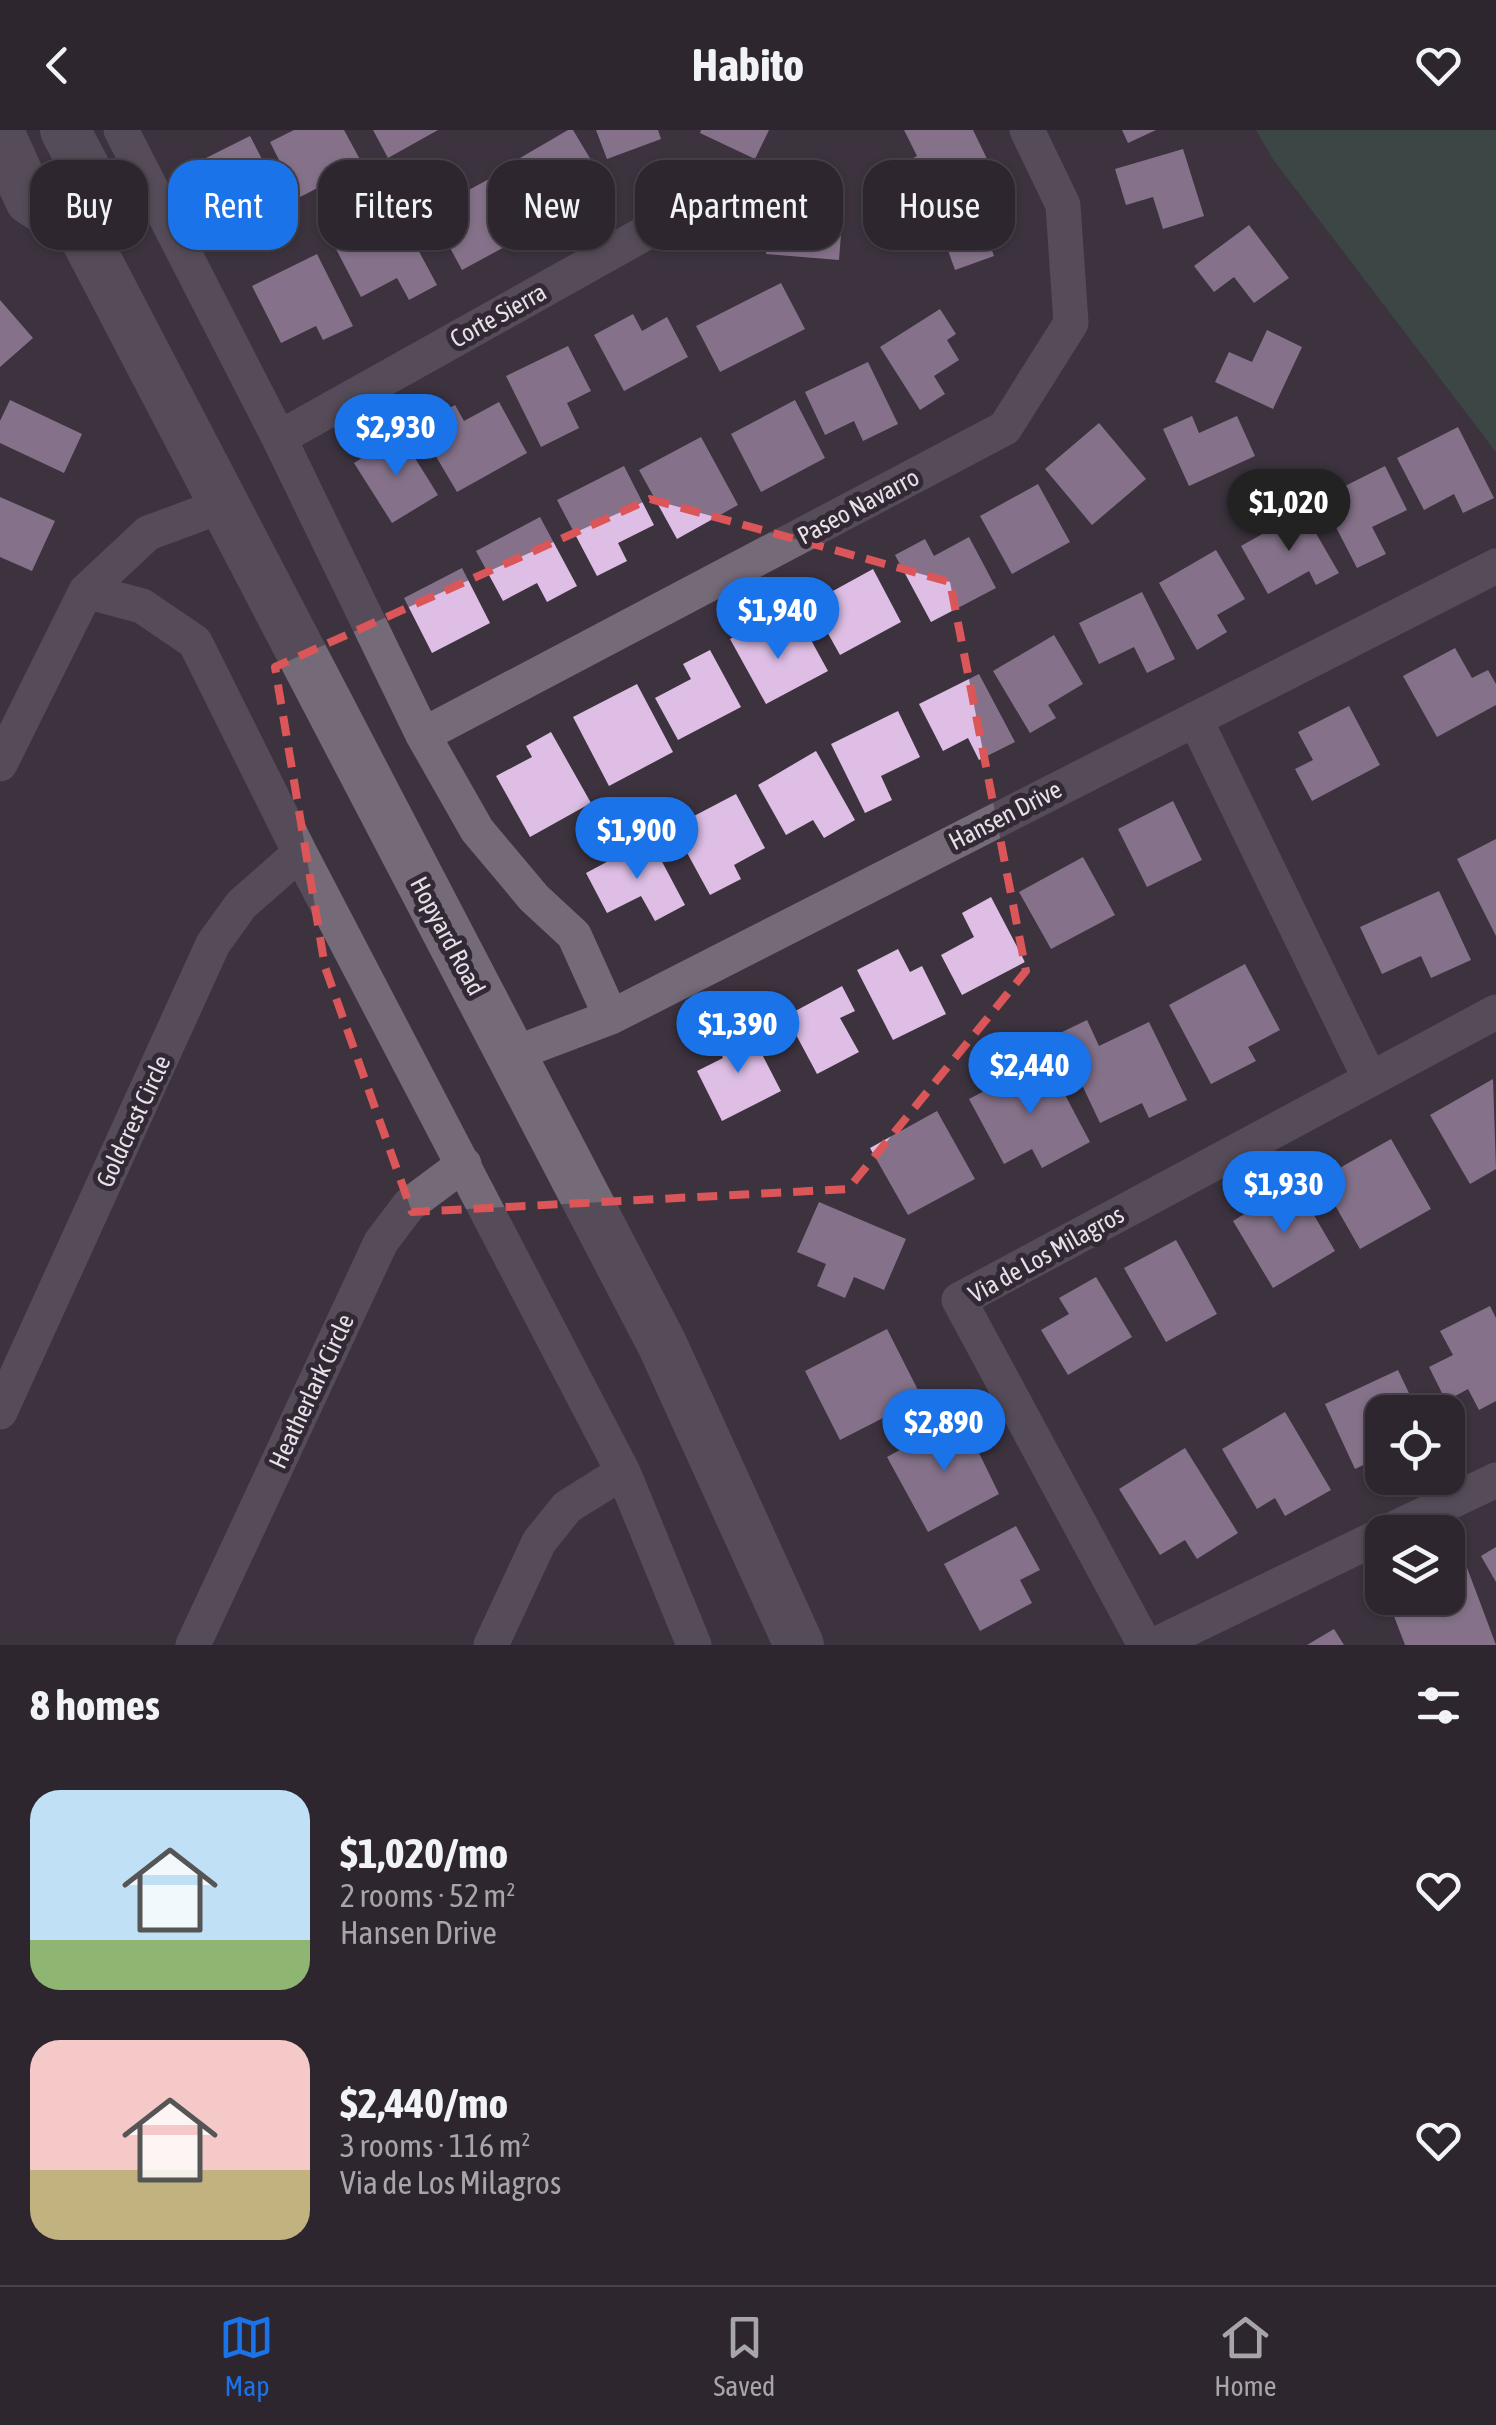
<!DOCTYPE html>
<meta charset="utf-8">
<style>
:root{--surface:#2e262f;--page:#3a323b;--text:#f1f3f6;--muted:#a7a5aa;--line:#49434b;--accent:#1a73e8}
body{margin:0;font-family:"Asap Condensed",sans-serif;background:var(--page);color:var(--text);height:100vh;display:flex;flex-direction:column;font-size:38px;white-space:nowrap}
*{box-sizing:border-box;margin:0}
p{font-size:32px;color:var(--muted)}
.icon{flex:none;width:55px;height:55px;fill:none;stroke:currentColor;stroke-width:2;stroke-linecap:round;stroke-linejoin:round}
.map{position:relative;height:1515px;overflow:hidden}
.side{display:flex;flex-direction:column;background:var(--surface);flex:1}
.side>*{flex:none}
.banner{position:absolute;left:30px;top:30px;width:1438px;height:90px;display:flex;gap:20px}
.buttons{position:absolute;left:1365px;top:1265px;display:grid;gap:20px}
.buttons a{display:grid;place-items:center;width:100px;height:100px;border-radius:20px;background:var(--surface);box-shadow:0 2px 8px #0004,0 0 0 2px var(--line);font-size:50px}
.price{position:absolute;translate:-50% -85px;padding:0 22px;border-radius:35px;background:var(--accent);color:#fff;font-size:32px;line-height:65px;filter:drop-shadow(0 2px 5px #0008)}
.price::after{content:'';position:absolute;left:50%;top:60px;width:30px;height:22px;margin-left:-15px;background:inherit;clip-path:polygon(0 0,100% 0,50% 100%)}
.price.on{background:#222;color:#fff}
ul{padding:0;list-style:none}
li{display:flex;align-items:center;gap:30px;height:250px;padding:0 30px}
li span{display:grid;place-items:center;flex:none;width:280px;height:200px;border-radius:30px;color:#555}
li>.icon{margin-inline-start:auto}
span .icon{width:120px;height:120px;fill:#fffc;stroke-width:1}
li b{font-size:42px}
h2{display:flex;justify-content:space-between;align-items:center;height:120px;padding:0 30px;font-size:42px}
.chip{padding:0 35px;border-radius:30px;background:var(--surface);box-shadow:0 2px 8px #0004,0 0 0 2px var(--line);font-size:35px;line-height:90px}
.chip.on{background:var(--accent);color:#fff}
header{display:flex;justify-content:space-between;align-items:center;height:130px;padding:0 30px;background:var(--surface);font-size:45px;font-weight:700}
.tab-bar{display:flex;justify-content:space-around;align-items:center;height:140px;border-top:2px solid var(--line);background:var(--surface);font-size:28px;color:var(--muted)}
.tab-bar a{display:grid;justify-items:center;gap:5px}
.tab-bar .on{color:var(--accent)}
.map>svg:first-child{display:block}
.green{fill:#3a5d4d}
.building{fill:#debee5}
.lines{fill:none;stroke-linecap:round;stroke-linejoin:round}
.minor{stroke:#756a78;stroke-width:35}
.secondary{stroke:#756a78;stroke-width:50}
.marked{fill:none;stroke:#da5658;stroke-width:8;stroke-dasharray:20 12;stroke-linejoin:round}
.labels{text-anchor:middle;stroke-width:10;stroke-linejoin:round;paint-order:stroke}
.street-label{font-size:25px;fill:#e7e0e8;stroke:#332935}
</style>
<header><svg class="icon" aria-label="back" viewBox="0 0 24 24"><path d="M15 5l-7 7 7 7"/></svg>Habito<svg class="icon" aria-label="heart" viewBox="0 0 24 24"><path d="M12 20l-8-8c-3-5 5-10 8-4 3-6 11-1 8 4z"/></svg></header>
<div class="map">
<svg width="1496" height="1515" viewBox="0 0 1496 1515">
<rect width="100%" height="100%" fill="#3d333f"/>
<path class="green" d="M1256,0H1496V322L1272,28Z"/>
<path class="building" d="M294,0H344L363,35L298,68L270,12Z
M373,0H438L388,28Z
M568,0H573L606,55L543,93L508,35Z
M596,0H658L661,9L607,29Z
M701,0H769L755,29L700,3Z
M904,0H973L989,33L913,71L896,37L917,26Z
M1122,0H1156L1128,13Z
M250,6L278,60L242,79L246,88L219,102L186,38Z
M1183,19L1204,86L1163,99L1153,67L1126,75L1115,39Z
M999,48L1012,83L982,93L994,126L955,140L931,72Z
M489,49L521,108L462,140L430,81Z
M771,61L844,67L839,130L766,124Z
M400,86L437,155L409,170L397,148L361,167L336,119Z
M1249,95L1289,148L1254,173L1234,147L1214,162L1194,136Z
M317,124L353,196L323,210L316,196L281,213L252,156Z
M781,153L805,199L720,242L696,196Z
M0,170L33,208L0,237Z
M940,179L956,204L947,210L959,230L934,246L945,264L920,280L880,217Z
M633,184L642,201L667,187L688,227L624,261L594,205Z
M1267,200L1302,217L1273,279L1215,252L1229,222L1252,232Z
M568,216L591,261L567,273L579,298L541,317L506,246Z
M868,232L898,294L863,311L854,291L825,305L805,262Z
M10,270L82,304L64,343L0,313V291Z
M795,270L825,328L761,362L731,304Z
M499,272L527,323L457,362L418,296L455,275L464,291Z
M1192,286L1199,303L1237,286L1255,326L1189,356L1163,299Z
M1099,293L1146,349L1092,395L1045,339Z
M1458,297L1494,368L1463,383L1454,364L1424,380L1397,328Z
M400,304L438,365L392,393L354,333Z
M701,307L738,375L677,409L639,340Z
M624,336L654,395L618,413L627,431L597,446L557,370Z
M1385,336L1407,380L1372,397L1386,424L1357,438L1321,368Z
M1038,354L1070,412L1012,444L980,386Z
M0,367L55,391L32,441L0,427Z
M1303,381L1339,443L1316,455L1309,441L1268,464L1241,416Z
M540,387L577,456L547,472L537,453L503,471L476,421Z
M969,407L996,458L931,492L895,425L925,409L934,426Z
M1216,420L1245,469L1217,485L1227,502L1197,520L1159,453Z
M462,438L490,493L432,523L404,468Z
M873,439L901,492L840,525L811,473Z
M1142,462L1175,529L1147,543L1134,517L1099,534L1079,493Z
M761,492L775,518L806,501L828,541L766,574L730,509Z
M1054,505L1083,554L1048,575L1056,588L1030,603L993,541Z
M1455,518L1472,548L1488,540L1496,554V575L1437,607L1403,546Z
M710,520L741,577L678,610L655,568L691,549L683,534Z
M979,544L1015,612L979,630L968,608L943,621L919,574Z
M637,554L673,622L609,656L573,587Z
M1349,576L1380,635L1312,671L1295,639L1313,630L1298,602Z
M898,581L920,627L881,646L892,670L865,683L831,614Z
M551,602L591,673L530,707L496,646L532,627L526,616Z
M816,621L855,690L824,708L813,690L786,705L758,655Z
M736,664L765,718L734,735L741,749L710,765L673,697Z
M1173,671L1202,730L1147,757L1118,699Z
M650,709L685,775L655,791L641,766L607,783L586,743Z
M1496,709V806L1457,729Z
M1083,727L1115,785L1051,819L1019,762Z
M1439,761L1471,830L1431,848L1421,826L1382,844L1360,797Z
M991,767L1025,832L962,865L941,825L974,807L962,783Z
M898,819L910,842L922,836L946,884L893,910L857,840Z
M1245,834L1280,900L1248,917L1256,931L1211,954L1169,875Z
M842,856L855,881L840,888L859,922L817,944L786,886Z
M1087,890L1099,916L1149,892L1187,970L1149,988L1142,973L1100,993L1058,904Z
M748,897L781,961L722,991L697,941L723,928L716,913Z
M1046,929L1090,1012L1042,1038L1032,1019L1004,1034L969,969Z
M1493,949L1496,1039L1470,1054L1430,985Z
M937,981L975,1049L908,1085L870,1018Z
M1391,1009L1431,1079L1360,1119L1320,1049Z
M1295,1053L1335,1121L1273,1158L1233,1091Z
M819,1072L906,1109L884,1160L854,1147L845,1168L817,1156L826,1134L797,1122Z
M1176,1110L1217,1184L1166,1212L1124,1138Z
M1096,1147L1132,1207L1068,1245L1041,1200L1069,1184L1059,1168Z
M1490,1176L1496,1188V1271L1479,1280L1468,1259L1446,1271L1429,1237L1453,1225L1440,1201Z
M887,1199L922,1268L840,1310L805,1241Z
M1398,1240L1418,1282H1382V1326L1355,1339L1325,1274Z
M1285,1282L1331,1360L1285,1386L1275,1368L1257,1379L1222,1319Z
M961,1286L999,1364L928,1402L887,1327Z
M1185,1318L1238,1403L1197,1429L1185,1410L1160,1425L1119,1359Z
M1016,1396L1040,1440L1020,1450L1032,1473L980,1501L944,1434Z
M1496,1417V1452L1481,1426Z
M1466,1435L1496,1515H1405L1387,1468H1448V1442Z
M1334,1499L1344,1515H1307Z"/>
<g class="lines">
<path class="minor" d="M121,0L279,308L423,605L477,700L534,768L574,805L611,887
M279,308L665,92
M86,461L142,476L195,512L300,723L623,1342L694,1515
M1195,589L1370,949
M423,605L1005,298L1071,193L1063,75L1027,0
M0,634L86,461L148,403L221,376
M511,925L611,887L1496,436
M0,1282L213,814L241,775L300,723
M1387,1402L1496,1350
M193,1515L381,1112L409,1075L464,1034
M491,1515L539,1412L567,1377L623,1342
M1145,1515L959,1170L1496,882
M1155,1515L1382,1405"/>
<path class="secondary" d="M65,0L93,53L83,104
M0,4L30,70L83,104L662,1214L799,1515"/>
</g>
<path d="M0 0H1496V1515H0ZM650,369L950,452L1026,841L848,1059L412,1082L325,837L275,537Z" fill="#3d333f" fill-opacity=".55" fill-rule="evenodd"/>
<path class="marked" d="M650,369L950,452L1026,841L848,1059L412,1082L325,837L275,537Z"/>
<g class="labels">
<g class="street-label">
<text transform="translate(498 185) rotate(-29)" y="9">Corte Sierra</text>
<text transform="translate(858 376) rotate(-28)" y="9">Paseo Navarro</text>
<text transform="translate(1005 685) rotate(-27)" y="9">Hansen Drive</text>
<text transform="translate(448 806) rotate(62)" y="9">Hopyard Road</text>
<text transform="translate(133 991) rotate(-65)" y="9">Goldcrest Circle</text>
<text transform="translate(1046 1124) rotate(-29)" y="9">Via de Los Milagros</text>
<text transform="translate(311 1261) rotate(-65)" y="9">Heatherlark Circle</text>
</g>
</g>
</svg>
<div class="buttons">
<a><svg class="icon" aria-label="locate" viewBox="0 0 24 24"><circle cx="12" cy="12" r="6"/><path d="M12 2v4M12 18v4M2 12h4M18 12h4"/></svg></a>
<a><svg class="icon" aria-label="layers" viewBox="0 0 24 24"><path d="M12 4l9 5-9 5-9-5zM3 14l9 5 9-5"/></svg></a>
</div>
<b class="price" style="left:396px;top:349px">$2,930</b>
<b class="price on" style="left:1289px;top:424px">$1,020</b>
<b class="price" style="left:778px;top:532px">$1,940</b>
<b class="price" style="left:637px;top:752px">$1,900</b>
<b class="price" style="left:738px;top:946px">$1,390</b>
<b class="price" style="left:1030px;top:987px">$2,440</b>
<b class="price" style="left:1284px;top:1106px">$1,930</b>
<b class="price" style="left:944px;top:1344px">$2,890</b>
<div class="banner">
<a class="chip">Buy</a>
<a class="chip on">Rent</a>
<a class="chip">Filters</a>
<a class="chip">New</a>
<a class="chip">Apartment</a>
<a class="chip">House</a>
</div>
</div>
<section class="side">
<h2>8 homes<svg class="icon" aria-label="filters" viewBox="0 0 24 24"><path d="M4 7h16M4 17h16"/><circle cx="9" cy="7" r="2"/><circle cx="15" cy="17" r="2"/></svg></h2>
<ul>
<li><span style="background:linear-gradient(#bfe0f5 75%,#8fb573 0)"><svg class="icon" aria-label="home" viewBox="0 0 24 24"><path d="M3 11l9-7 9 7M6 9v11h12V9"/></svg></span><div><b>$1,020/mo</b><p>2 rooms · 52 m²</p><p>Hansen Drive</p></div><svg class="icon" aria-label="heart" viewBox="0 0 24 24"><path d="M12 20l-8-8c-3-5 5-10 8-4 3-6 11-1 8 4z"/></svg></li>
<li><span style="background:linear-gradient(#f6c9c9 65%,#c2b280 0)"><svg class="icon" aria-label="home" viewBox="0 0 24 24"><path d="M3 11l9-7 9 7M6 9v11h12V9"/></svg></span><div><b>$2,440/mo</b><p>3 rooms · 116 m²</p><p>Via de Los Milagros</p></div><svg class="icon" aria-label="heart" viewBox="0 0 24 24"><path d="M12 20l-8-8c-3-5 5-10 8-4 3-6 11-1 8 4z"/></svg></li>
</ul>
</section>
<nav class="tab-bar">
<a class="on"><svg class="icon" aria-label="map" viewBox="0 0 24 24"><path d="M3 6l6-2 6 2 6-2v14l-6 2-6-2-6 2zM9 4v14M15 6v14"/></svg>Map</a>
<a><svg class="icon" aria-label="saved" viewBox="0 0 24 24"><path d="M7 4h10v16l-5-4-5 4z"/></svg>Saved</a>
<a><svg class="icon" aria-label="home" viewBox="0 0 24 24"><path d="M3 11l9-7 9 7M6 9v11h12V9"/></svg>Home</a>
</nav>
